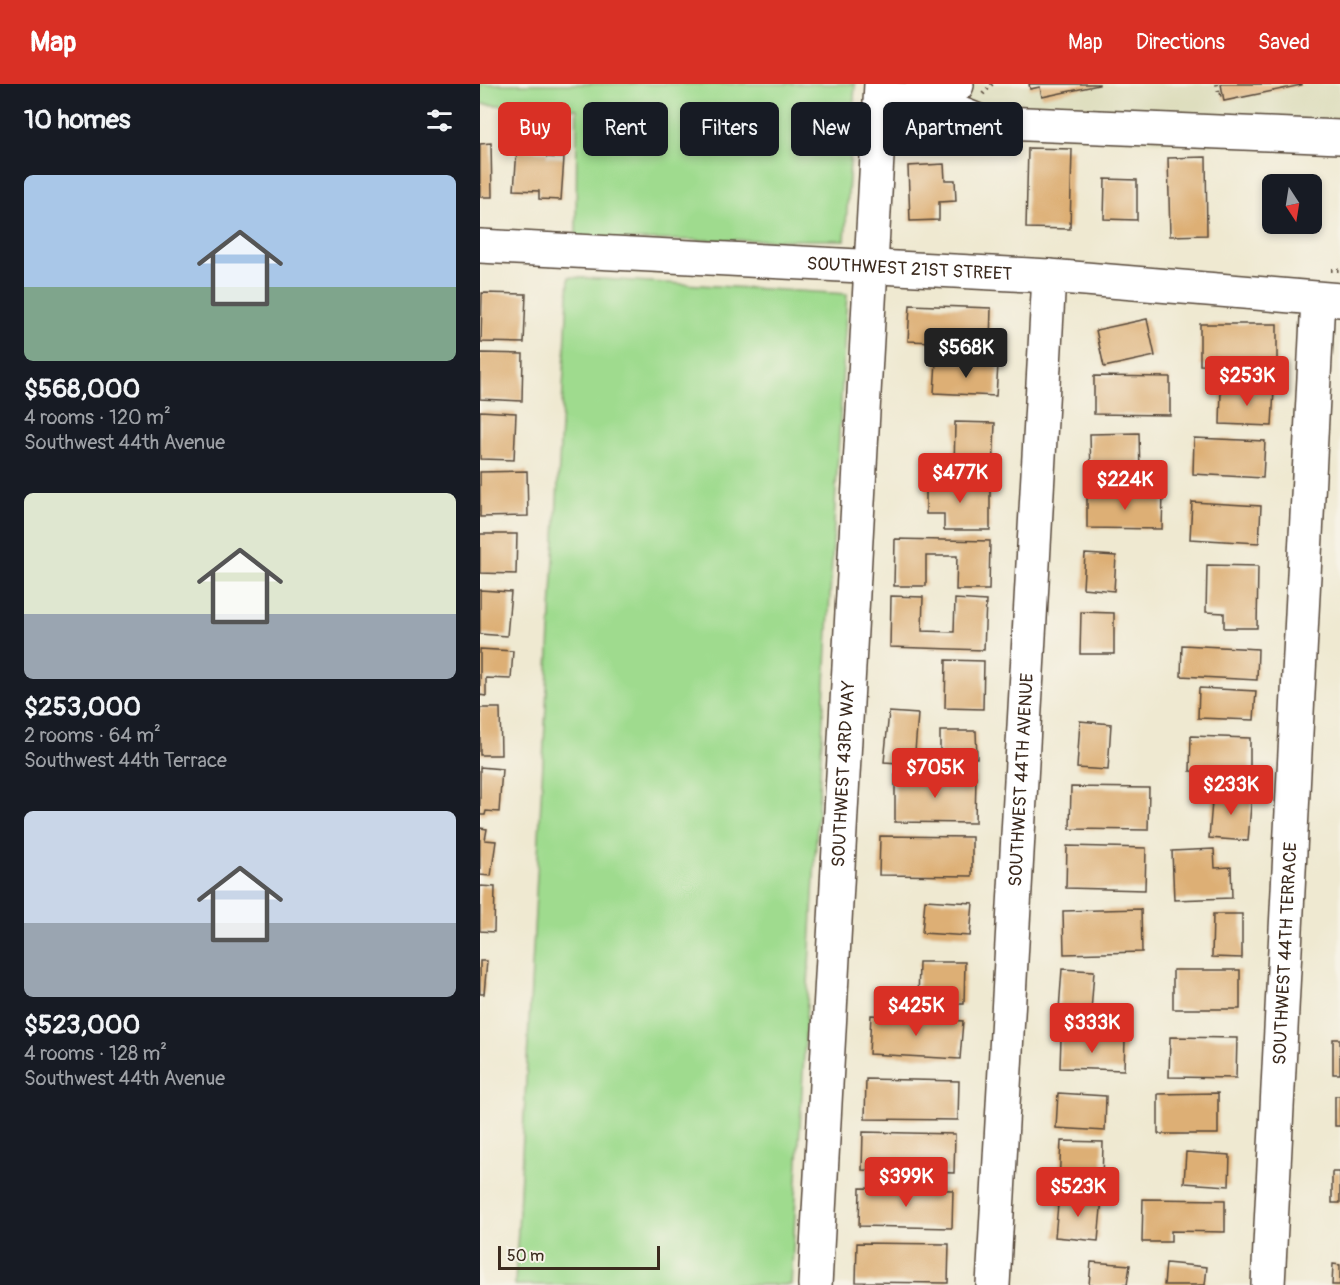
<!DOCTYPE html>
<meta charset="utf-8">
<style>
:root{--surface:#171b24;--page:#20242c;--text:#f1f3f6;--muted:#9ea1a6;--accent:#d93025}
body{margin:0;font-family:Pangolin,sans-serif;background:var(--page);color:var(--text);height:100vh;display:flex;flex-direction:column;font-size:22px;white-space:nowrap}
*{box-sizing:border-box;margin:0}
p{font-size:20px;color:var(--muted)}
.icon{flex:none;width:33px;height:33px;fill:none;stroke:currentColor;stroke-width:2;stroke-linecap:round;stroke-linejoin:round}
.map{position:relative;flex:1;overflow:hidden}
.panel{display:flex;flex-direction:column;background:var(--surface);width:480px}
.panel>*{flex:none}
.guide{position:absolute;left:18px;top:18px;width:570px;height:54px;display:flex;gap:12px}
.needle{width:39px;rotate:168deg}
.controls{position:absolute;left:782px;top:90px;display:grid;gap:12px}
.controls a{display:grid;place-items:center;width:60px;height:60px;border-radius:9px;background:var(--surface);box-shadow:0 3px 9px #0003;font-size:30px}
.scale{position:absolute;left:18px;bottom:15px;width:162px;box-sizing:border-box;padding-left:6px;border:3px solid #3b2a1e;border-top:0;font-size:16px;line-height:21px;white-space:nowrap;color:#3b2a1e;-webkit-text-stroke:4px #f7f3e8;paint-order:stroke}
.price{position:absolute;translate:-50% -51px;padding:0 14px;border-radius:6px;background:var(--accent);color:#fff;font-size:20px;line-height:39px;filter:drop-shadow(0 2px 3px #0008)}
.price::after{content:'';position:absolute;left:50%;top:36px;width:18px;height:14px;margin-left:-9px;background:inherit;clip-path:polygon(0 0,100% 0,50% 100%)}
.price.active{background:#222;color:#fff}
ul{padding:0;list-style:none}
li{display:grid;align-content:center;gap:12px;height:318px;padding:0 24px}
li span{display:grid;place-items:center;height:186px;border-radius:9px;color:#555}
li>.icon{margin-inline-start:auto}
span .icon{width:108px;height:108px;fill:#fffc;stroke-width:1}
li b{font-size:26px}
h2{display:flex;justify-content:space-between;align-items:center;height:72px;padding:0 24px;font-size:26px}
.tag{padding:0 21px;border-radius:9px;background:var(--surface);box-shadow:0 3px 9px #0003;font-size:21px;line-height:54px}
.tag.active{background:var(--accent);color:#fff}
header{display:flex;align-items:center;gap:36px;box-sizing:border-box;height:84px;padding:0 30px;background:var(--accent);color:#fff}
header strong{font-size:28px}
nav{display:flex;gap:33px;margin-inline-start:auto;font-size:21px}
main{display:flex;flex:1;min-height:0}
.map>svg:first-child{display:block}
.built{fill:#ddddbc}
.green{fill:#9fdb8e;stroke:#6d8256;stroke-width:1.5}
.building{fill:#ddaf74}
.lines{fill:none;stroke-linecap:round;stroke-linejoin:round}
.minor-casing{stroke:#564739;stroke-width:36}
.path{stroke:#564739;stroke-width:4;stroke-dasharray:1.5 4.5;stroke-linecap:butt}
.minor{stroke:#fff;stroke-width:33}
.labels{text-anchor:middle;stroke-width:5;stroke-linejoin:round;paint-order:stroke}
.street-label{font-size:18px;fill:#3b2a1e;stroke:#f7f3e8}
</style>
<header>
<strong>Map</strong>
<nav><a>Map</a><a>Directions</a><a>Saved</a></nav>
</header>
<main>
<section class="panel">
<h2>10 homes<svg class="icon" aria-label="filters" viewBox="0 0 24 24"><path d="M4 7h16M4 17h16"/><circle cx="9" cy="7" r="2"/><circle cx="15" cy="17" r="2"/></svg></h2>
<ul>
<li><span style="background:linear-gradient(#a9c7e8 60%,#7fa58c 0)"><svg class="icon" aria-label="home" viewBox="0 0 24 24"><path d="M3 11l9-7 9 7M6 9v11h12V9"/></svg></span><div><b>$568,000</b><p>4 rooms · 120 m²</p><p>Southwest 44th Avenue</p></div></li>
<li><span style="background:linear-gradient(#dfe7d0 65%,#9aa5b1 0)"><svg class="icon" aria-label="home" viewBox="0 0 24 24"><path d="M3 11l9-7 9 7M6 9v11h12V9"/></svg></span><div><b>$253,000</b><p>2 rooms · 64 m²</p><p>Southwest 44th Terrace</p></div></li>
<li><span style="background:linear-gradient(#c9d6e8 60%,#9aa5b1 0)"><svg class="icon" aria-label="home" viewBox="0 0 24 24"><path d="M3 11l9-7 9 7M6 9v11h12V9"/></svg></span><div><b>$523,000</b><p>4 rooms · 128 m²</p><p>Southwest 44th Avenue</p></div></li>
</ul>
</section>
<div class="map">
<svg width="860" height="1201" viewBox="0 0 860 1201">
<rect width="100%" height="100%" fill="#f7f3e8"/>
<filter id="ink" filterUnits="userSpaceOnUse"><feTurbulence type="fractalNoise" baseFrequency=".0167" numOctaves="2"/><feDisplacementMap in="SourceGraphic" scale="12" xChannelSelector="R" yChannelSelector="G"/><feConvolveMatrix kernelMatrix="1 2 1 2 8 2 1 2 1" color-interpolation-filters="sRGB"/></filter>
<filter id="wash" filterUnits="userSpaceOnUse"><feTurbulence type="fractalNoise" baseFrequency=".008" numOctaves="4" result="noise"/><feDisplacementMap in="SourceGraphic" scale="24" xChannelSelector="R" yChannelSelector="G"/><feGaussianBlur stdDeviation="1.35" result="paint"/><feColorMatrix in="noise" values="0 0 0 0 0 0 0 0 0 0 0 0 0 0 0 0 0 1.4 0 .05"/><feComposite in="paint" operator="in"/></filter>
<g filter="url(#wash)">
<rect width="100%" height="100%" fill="#efe9d1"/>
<path class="built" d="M434,0H860V67L430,46Z"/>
<path class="green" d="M0,0H375L365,156H96L97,25L0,20Z
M89,193L367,210L311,1201H35Z"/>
<g id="blocks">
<path class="building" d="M549,0H619V1L562,13L560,3L550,5Z
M741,0H822V1L744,17Z
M11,59L12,113H0V60Z
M548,64L592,65L590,145L546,144Z
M37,66L67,68V73L84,74L81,116L59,115V107L34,106Z
M726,73L727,151L690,152L688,74Z
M464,80L465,96H475L476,117L459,118V136L430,137L428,82Z
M625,95L657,96V136L624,135Z
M2,209L46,210L44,259L1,258Z
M430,221L511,224L510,260L428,257Z
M667,235L675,272L624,283L616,246Z
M720,240H797V282L720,281Z
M0,269L43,270L42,317L0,315Z
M456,277L518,281L516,312L454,309Z
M614,292L690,293V331L614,330Z
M741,305L794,306L792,342L740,340Z
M0,327L36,329L34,376L0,375Z
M475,338L515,339L513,387L474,386Z
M659,349L660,390L611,392L610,350Z
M714,354L785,357L783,394L713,390Z
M47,387L48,432L0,433V388Z
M446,398H510V446H464V430H446Z
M607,409L683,410L682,445L607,444Z
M712,418L781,422L779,459L710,455Z
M0,450H37L36,490L0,489Z
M415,455L510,457L509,506H476L477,472H446V502H414Z
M605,470L636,472L634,507L603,504Z
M727,481L778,482L777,544H744V529L726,528Z
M0,506L31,508L27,552L0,550Z
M411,512L443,513L442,547L474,548L475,515L506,517L504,566L410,563Z
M601,528L634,529V570H600Z
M702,561L778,565L777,596L701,592Z
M0,565L33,567L31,595L6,594V612L0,611Z
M466,576L504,577L503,625L465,624Z
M719,604L776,607L774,636L718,634Z
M0,624H20L21,671H0Z
M409,628L438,630L434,680L404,678Z
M600,637L631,640L628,686L597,684Z
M460,647H496L497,674H460Z
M711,652L770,654V688L710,687Z
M0,683L22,685L19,728L6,727L5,731H0Z
M415,691L496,692L495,739L415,738Z
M591,703L669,704L668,746L590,745Z
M733,706L772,709L768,757L729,754Z
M0,744L7,745L5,756L16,757L11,792L0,791Z
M400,752L492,753V792L399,791Z
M587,762L666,764L665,806L586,804Z
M734,765L735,784L751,783L752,814L694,816L692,767Z
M0,802L15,803L14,848L0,847Z
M445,816L493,819L490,852L442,849Z
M661,825L662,868L584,870L583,827Z
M733,830H762V874L732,873Z
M0,877H7L4,910H0Z
M439,878H485L484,920H438Z
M582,885L614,887L611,928L579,926Z
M693,886H760V925H693Z
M391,931L483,937L480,975L389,970Z
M690,953L757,954L756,994L689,993Z
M581,954L645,956L644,986L580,984Z
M853,955H860V990H853Z
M386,995L479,997L478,1036L385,1035Z
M578,1009L626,1012L625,1047L576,1044Z
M738,1009V1050H678V1010Z
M855,1012H860V1042H855Z
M383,1048L475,1050L474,1089L382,1086Z
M581,1057L623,1058L622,1101L579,1100Z
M706,1068L750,1071L749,1102L704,1099Z
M852,1088H860V1119H852Z
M380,1104L473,1106L472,1144L379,1142Z
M579,1110L622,1114L618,1157L575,1153Z
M663,1115L745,1116V1148L691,1147V1158H662Z
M377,1159L469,1160L468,1199L376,1198Z
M611,1178L650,1181L647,1201H609Z
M686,1179L727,1183L725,1201H684Z
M853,1180L860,1181V1201H852Z"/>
</g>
</g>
<g filter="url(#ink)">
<use href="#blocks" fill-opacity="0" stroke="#564739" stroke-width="1.5"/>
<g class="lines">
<g class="minor-casing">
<g id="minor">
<path d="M460,13L471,26L501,38L860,53"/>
<path d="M401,15C432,16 450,20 477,1"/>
<path id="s1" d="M0,162L569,192L860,216"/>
<path id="s2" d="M335,1201L401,0"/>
<path id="s3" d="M513,1201L569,192"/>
<path id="s4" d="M788,1201L838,215"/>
</g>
</g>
<path class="path" d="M737,0L739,11L743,10
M503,10L512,0
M851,186H860"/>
<use href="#minor" class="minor"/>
</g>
</g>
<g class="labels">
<g class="street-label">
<text dy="6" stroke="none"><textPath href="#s1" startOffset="430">SOUTHWEST 21ST STREET</textPath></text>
<text dy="6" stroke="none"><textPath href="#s2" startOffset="512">SOUTHWEST 43RD WAY</textPath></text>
<text dy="6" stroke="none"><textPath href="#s3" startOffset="506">SOUTHWEST 44TH AVENUE</textPath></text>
<text dy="6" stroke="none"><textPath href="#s4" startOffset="332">SOUTHWEST 44TH TERRACE</textPath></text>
</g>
</g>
</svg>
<div class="controls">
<a><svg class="needle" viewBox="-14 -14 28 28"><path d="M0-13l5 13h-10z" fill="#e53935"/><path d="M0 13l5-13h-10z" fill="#9ea1a6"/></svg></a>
</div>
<div class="scale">50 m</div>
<b class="price active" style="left:486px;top:295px">$568K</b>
<b class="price" style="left:767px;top:323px">$253K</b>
<b class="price" style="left:480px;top:420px">$477K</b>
<b class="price" style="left:645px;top:427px">$224K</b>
<b class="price" style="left:455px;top:715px">$705K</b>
<b class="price" style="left:751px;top:732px">$233K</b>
<b class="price" style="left:436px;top:953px">$425K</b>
<b class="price" style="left:612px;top:970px">$333K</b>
<b class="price" style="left:426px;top:1124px">$399K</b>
<b class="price" style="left:598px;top:1134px">$523K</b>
<div class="guide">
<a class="tag active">Buy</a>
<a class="tag">Rent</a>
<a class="tag">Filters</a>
<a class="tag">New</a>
<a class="tag">Apartment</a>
</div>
</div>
</main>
